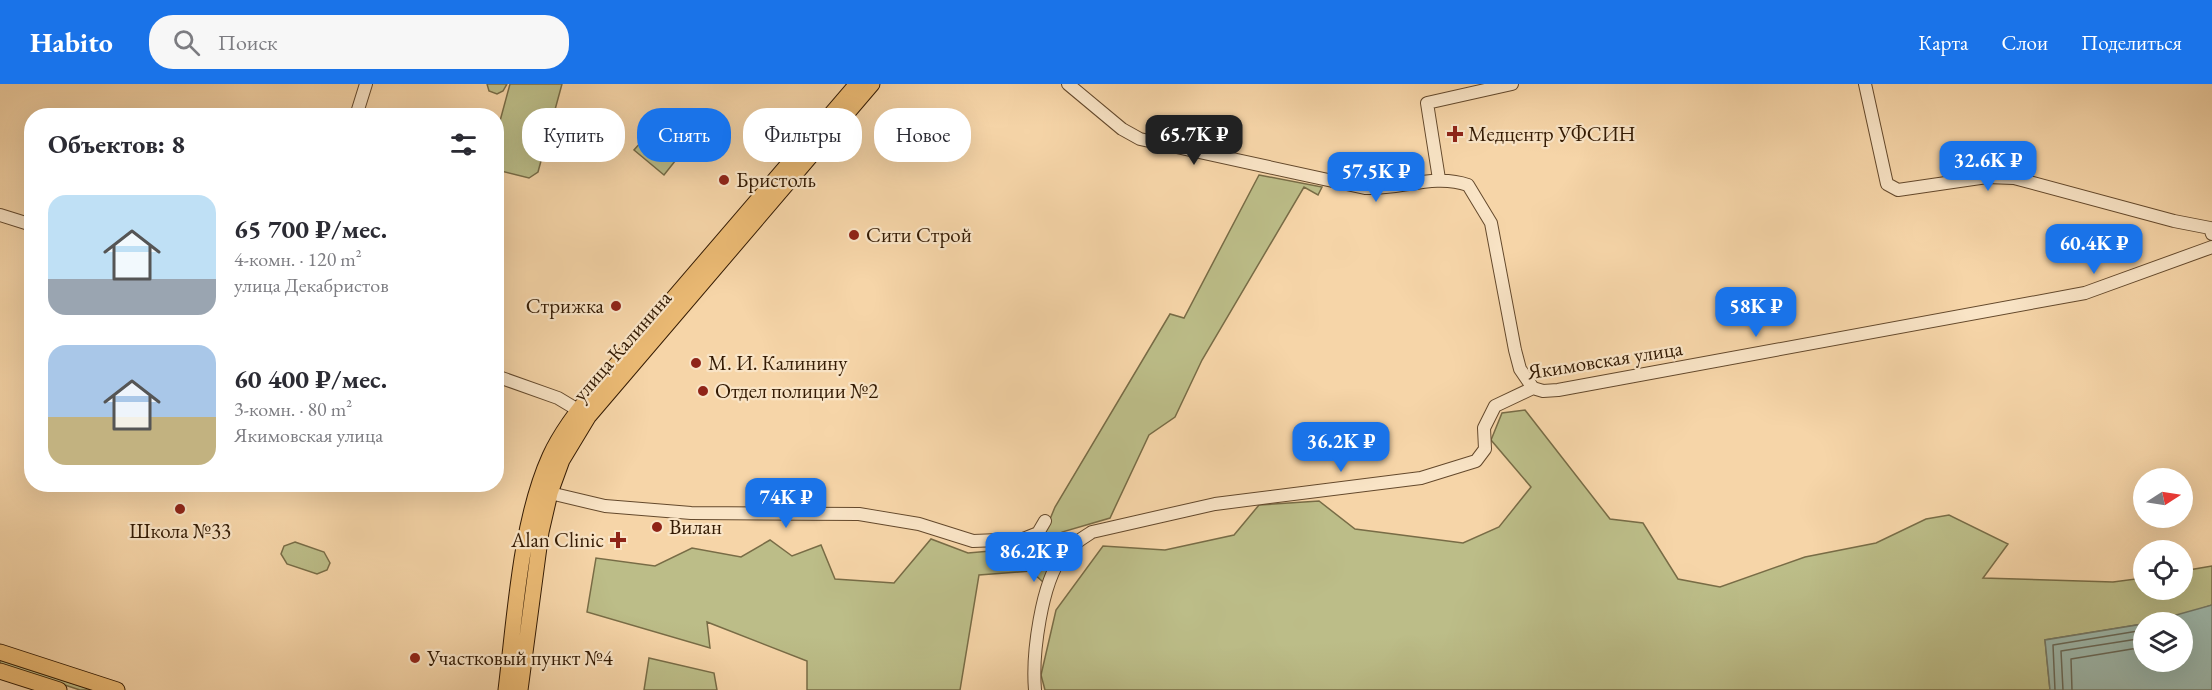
<!DOCTYPE html>
<html lang="ru">
<meta charset="utf-8">
<style>
:root{--surface:#fff;--page:#f7f7f7;--text:#2b2b33;--muted:#7c7c81;--accent:#1a73e8}
body{margin:0;font-family:"EB Garamond",serif;background:var(--page);color:var(--text);height:100vh;display:flex;flex-direction:column;font-size:22px;white-space:nowrap}
*{box-sizing:border-box;margin:0}
p{font-size:20px;color:var(--muted)}
.icon{flex:none;width:33px;height:33px;fill:none;stroke:currentColor;stroke-width:2;stroke-linecap:round;stroke-linejoin:round}
.map{position:relative;flex:1;overflow:hidden}
.sheet{position:absolute;left:24px;top:24px;width:480px;height:384px;display:flex;flex-direction:column;background:var(--surface);border-radius:24px;box-shadow:0 6px 24px #0002}
.sheet>*{flex:none}
.guide{position:absolute;left:522px;top:24px;width:570px;height:54px;display:flex;gap:12px}
.needle{width:39px;rotate:78deg}
.controls{position:absolute;left:2133px;top:384px;display:grid;gap:12px}
.controls a{display:grid;place-items:center;width:60px;height:60px;border-radius:50%;background:var(--surface);box-shadow:0 6px 24px #0002;font-size:30px}
.price{position:absolute;translate:-50% -51px;padding:0 14px;border-radius:12px;background:var(--accent);color:#fff;font-size:20px;line-height:39px;filter:drop-shadow(0 2px 3px #0008)}
.price::after{content:'';position:absolute;left:50%;top:36px;width:18px;height:14px;margin-left:-9px;background:inherit;clip-path:polygon(0 0,100% 0,50% 100%)}
.price.current{background:#222;color:#fff}
ul{padding:0;list-style:none}
li{display:flex;align-items:center;gap:18px;height:150px;padding:0 24px}
li span{display:grid;place-items:center;flex:none;width:168px;height:120px;border-radius:18px;color:#555}
li>.icon{margin-inline-start:auto}
span .icon{width:72px;height:72px;fill:#fffc;stroke-width:1}
li b{font-size:26px}
h2{display:flex;justify-content:space-between;align-items:center;height:72px;padding:0 24px;font-size:26px}
.tag{padding:0 21px;border-radius:24px;background:var(--surface);box-shadow:0 6px 24px #0002;font-size:21px;line-height:54px}
.tag.current{background:var(--accent);color:#fff}
header{display:flex;align-items:center;gap:36px;box-sizing:border-box;height:84px;padding:0 30px;background:var(--accent);color:#fff}
header strong{font-size:28px}
nav{display:flex;gap:33px;margin-inline-start:auto;font-size:21px}
.search{width:420px;height:54px;background:var(--page);display:flex;align-items:center;gap:15px;box-sizing:border-box;padding:0 21px;border-radius:24px;color:var(--muted);font-size:22px}
.map>svg:first-child{display:block}
.green{fill:#bcbd88;stroke:#786c46;stroke-width:1.5}
.water{fill:#9db8ac;stroke:#737968;stroke-width:1.5}
.lines{fill:none;stroke-linecap:round;stroke-linejoin:round}
.shore{stroke:#686958;stroke-width:1.5}
.minor-casing{stroke:#64492c;stroke-width:14}
.major-casing{stroke:#331a03;stroke-width:17}
.minor{stroke:#f9e4c6;stroke-width:12}
.major{stroke:#ebba74;stroke-width:15}
.poi-dot{fill:#8f2418;stroke:#f9e4c6;stroke-width:2}
.labels{text-anchor:middle;stroke-width:4.5;stroke-linejoin:round;paint-order:stroke}
.poi-label{font-size:21px;fill:#331a03;stroke:#f9e4c6;text-anchor:start}
.street-label{font-size:21px;fill:#331a03;stroke:#f9e4c6}
</style>
<header>
<strong>Habito</strong>
<div class="search"><svg class="icon" aria-label="search" viewBox="0 0 24 24"><circle cx="10" cy="10" r="6"/><path d="M15 15l6 6"/></svg>Поиск</div>
<nav><a>Карта</a><a>Слои</a><a>Поделиться</a></nav>
</header>
<div class="map">
<svg width="2212" height="606" viewBox="0 0 2212 606">
<rect width="100%" height="100%" fill="#f6d5a8"/>
<filter id="stains"><feTurbulence type="fractalNoise" baseFrequency=".00333" numOctaves="4"/><feColorMatrix values="0 0 0 0 .2 0 0 0 0 .09 0 0 0 0 .02 0 0 0 .5 -.17"/></filter>
<radialGradient id="worn" r=".72"><stop offset=".6" stop-color="#630" stop-opacity="0"/><stop offset="1" stop-color="#630" stop-opacity=".3"/></radialGradient>
<path class="green" d="M487,0H507L503,7L497,10L489,7Z
M510,0H562L538,88L529,94L497,86V48Z
M677,27L706,51L692,68L662,44Z
M650,48L679,72L664,91L634,66Z
M1259,91L1322,103L1318,111L1304,103L1202,276L1175,333L1149,351L1110,434L1062,448L1044,499L1031,487L979,491L960,606H807V577L707,538L710,564L587,528L596,474L655,482L692,464L741,473L770,456L792,472L821,461L835,495L894,499L931,455L968,469L1013,465L1041,457L1055,423L1170,230L1184,234Z
M1525,326L1610,435L1643,439L1678,495L1720,503L1805,473L1876,459L1926,435L1949,431L2008,460L1983,494L2113,498L2143,494L2144,506H2182L2183,487L2212,482V521L2168,536L2045,556L2050,606H1045L1041,591L1056,526L1103,462L1165,466L1234,451L1259,421L1319,417L1355,445L1463,459L1499,443L1531,403L1491,356L1502,329Z
M295,458L324,468L330,479L327,486L317,490L287,480L281,470L284,462Z
M649,574L714,589L717,606H644Z
M0,576L93,606H80L0,580Z"/>
<path class="water" d="M2212,521V606H2050L2045,556L2143,540L2144,578H2182V538H2151Z"/>
<g class="lines">
<path class="shore" d="M2055,606L2053,561L2144,546
M2063,606L2061,567L2144,554
M2072,606L2071,575L2144,563"/>
<g class="minor-casing">
<path id="minor" d="M1068,0L1122,45L1140,55L1365,104C1400,106 1434,89 1468,101L1491,139L1515,266L1520,285L1533,304
M1865,0L1887,100L1898,106L1987,93L2014,94L2174,137L2210,144L2212,150
M356,32L366,0
M1439,95L1427,19L1512,0
M0,131L32,141
M496,292L558,314L578,326
M550,409L605,422L691,429L859,430L919,440L973,457L1023,455L1038,449L1045,437
M1035,606C1032,571 1041,499 1063,471C1071,461 1081,455 1092,448L1215,420L1421,394L1476,377L1485,365L1484,344L1495,322L1533,304L1543,307L1558,306L2085,209L2212,163"/>
</g>
<g class="major-casing">
<path id="major" d="M0,568L117,606
M0,587L59,606
M506,606C515,534 520,438 550,372C562,346 580,323 599,301L857,0
M520,606L541,448L550,409L562,376L588,333L872,0"/>
</g>
<use href="#minor" class="minor"/>
<use href="#major" class="major"/>
</g>
<g class="poi-dot">
<path d="M1452 41h6v6h6v6h-6v6h-6v-6h-6v-6h6z"/>
<circle cx="724" cy="96" r="6"/>
<circle cx="854" cy="151" r="6"/>
<circle cx="616" cy="222" r="6"/>
<circle cx="696" cy="279" r="6"/>
<circle cx="703" cy="307" r="6"/>
<circle cx="180" cy="425" r="6"/>
<circle cx="657" cy="443" r="6"/>
<path d="M615 447h6v6h6v6h-6v6h-6v-6h-6v-6h6z"/>
<circle cx="415" cy="574" r="6"/>
</g>
<g class="labels">
<g class="poi-label">
<text x="1468" y="57">Медцентр УФСИН</text>
<text x="736" y="103">Бристоль</text>
<text x="866" y="158">Сити Строй</text>
<text x="604" y="229" text-anchor="end">Стрижка</text>
<text x="708" y="286">М. И. Калинину</text>
<text x="715" y="314">Отдел полиции №2</text>
<text x="669" y="450">Вилан</text>
<text x="180" y="454" text-anchor="middle">Школа №33</text>
<text x="604" y="463" text-anchor="end">Alan Clinic</text>
<text x="427" y="581">Участковый пункт №4</text>
</g>
<g class="street-label">
<text transform="translate(622 262) rotate(-49)" y="7">улица Калинина</text>
<text transform="translate(1605 276) rotate(-9)" y="7">Якимовская улица</text>
</g>
</g>
<rect width="100%" height="100%" filter="url(#stains)"/>
<rect width="100%" height="100%" fill="url(#worn)"/>
</svg>
<div class="controls">
<a><svg class="needle" viewBox="-14 -14 28 28"><path d="M0-13l5 13h-10z" fill="#e53935"/><path d="M0 13l5-13h-10z" fill="#7c7c81"/></svg></a>
<a><svg class="icon" aria-label="locate" viewBox="0 0 24 24"><circle cx="12" cy="12" r="6"/><path d="M12 2v4M12 18v4M2 12h4M18 12h4"/></svg></a>
<a><svg class="icon" aria-label="layers" viewBox="0 0 24 24"><path d="M12 4l9 5-9 5-9-5zM3 14l9 5 9-5"/></svg></a>
</div>
<b class="price current" style="left:1194px;top:82px">65.7K ₽</b>
<b class="price" style="left:1988px;top:108px">32.6K ₽</b>
<b class="price" style="left:1376px;top:119px">57.5K ₽</b>
<b class="price" style="left:2094px;top:191px">60.4K ₽</b>
<b class="price" style="left:1756px;top:254px">58K ₽</b>
<b class="price" style="left:1341px;top:389px">36.2K ₽</b>
<b class="price" style="left:786px;top:445px">74K ₽</b>
<b class="price" style="left:1034px;top:499px">86.2K ₽</b>
<div class="guide">
<a class="tag">Купить</a>
<a class="tag current">Снять</a>
<a class="tag">Фильтры</a>
<a class="tag">Новое</a>
</div>
<section class="sheet">
<h2>Объектов: 8<svg class="icon" aria-label="filters" viewBox="0 0 24 24"><path d="M4 7h16M4 17h16"/><circle cx="9" cy="7" r="2"/><circle cx="15" cy="17" r="2"/></svg></h2>
<ul>
<li><span style="background:linear-gradient(#bfe0f5 70%,#9aa5b1 0)"><svg class="icon" aria-label="home" viewBox="0 0 24 24"><path d="M3 11l9-7 9 7M6 9v11h12V9"/></svg></span><div><b>65 700 ₽/мес.</b><p>4-комн. · 120 m²</p><p>улица Декабристов</p></div></li>
<li><span style="background:linear-gradient(#a9c7e8 60%,#c2b280 0)"><svg class="icon" aria-label="home" viewBox="0 0 24 24"><path d="M3 11l9-7 9 7M6 9v11h12V9"/></svg></span><div><b>60 400 ₽/мес.</b><p>3-комн. · 80 m²</p><p>Якимовская улица</p></div></li>
</ul>
</section>
</div>
